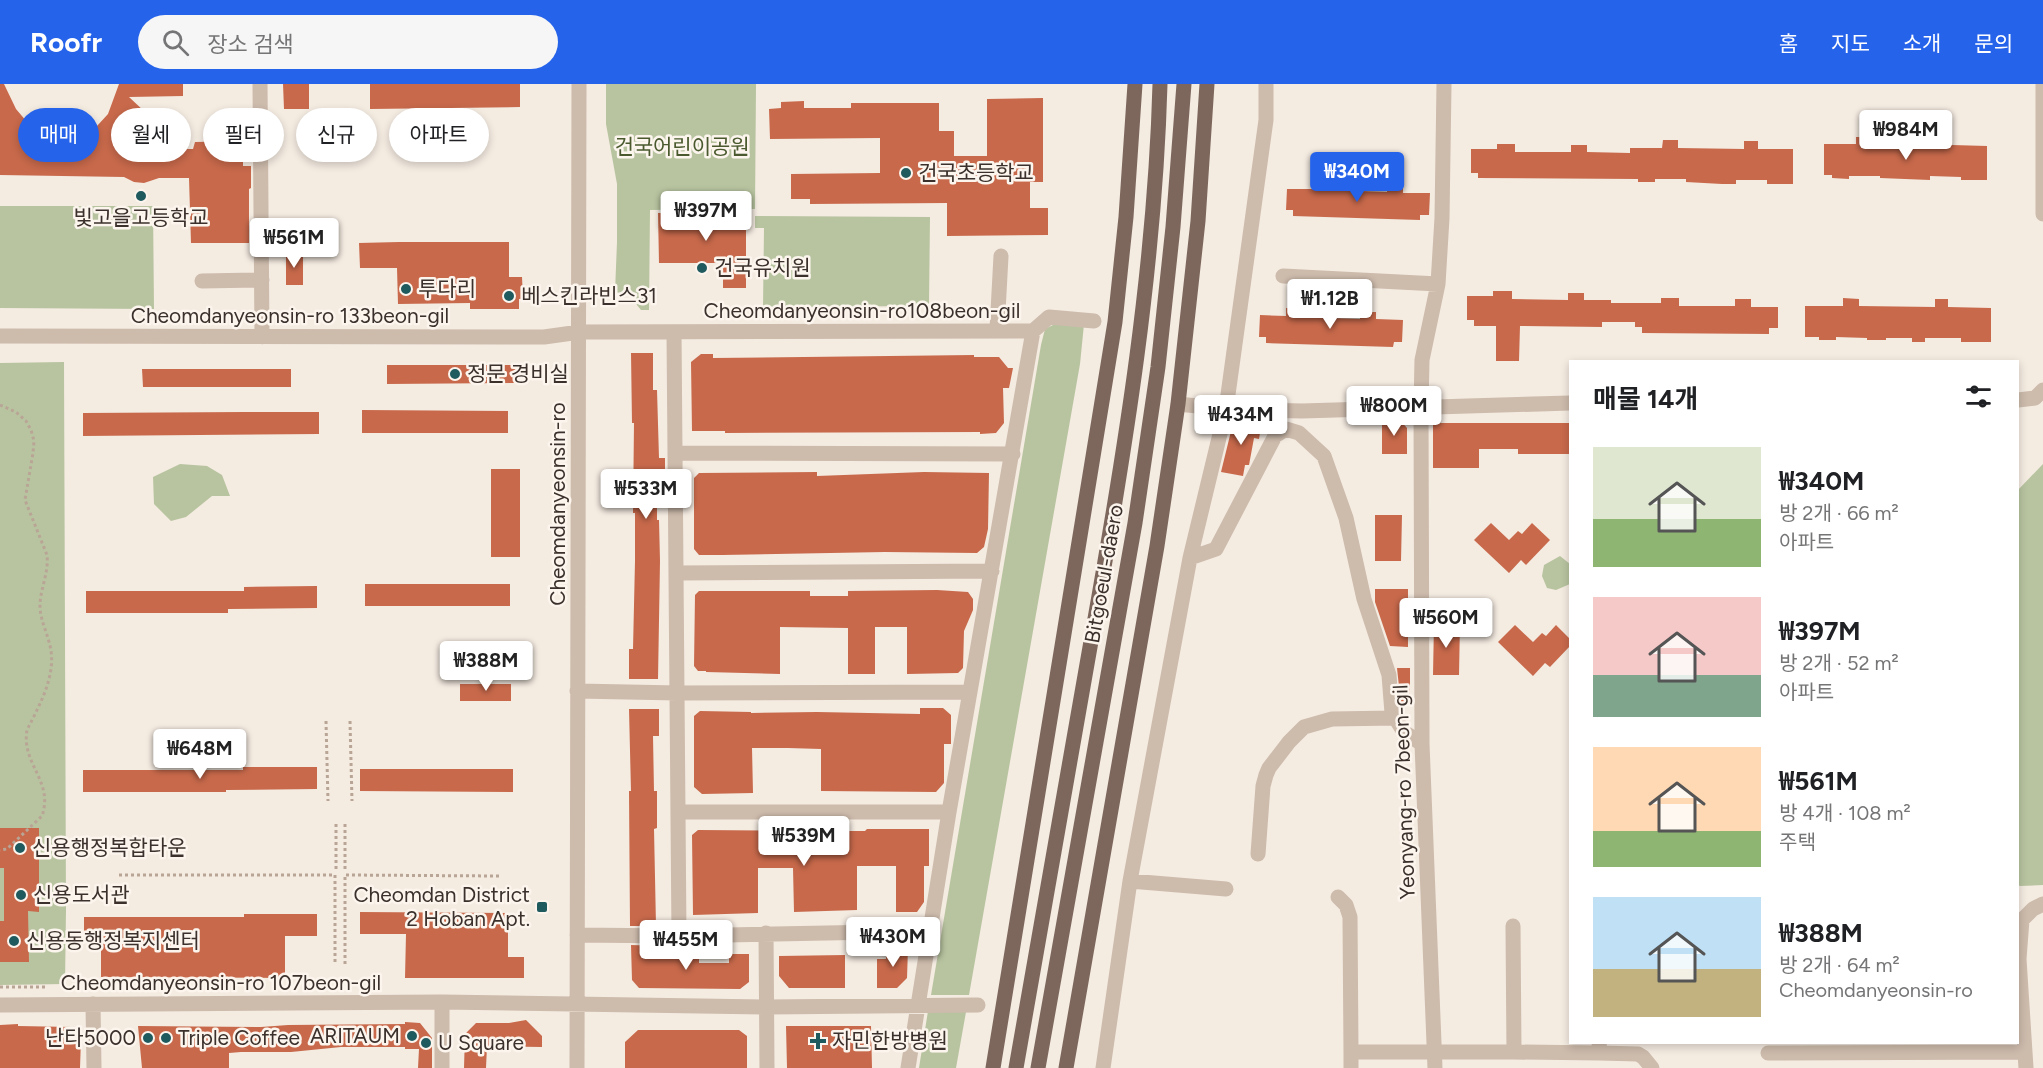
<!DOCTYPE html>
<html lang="ko">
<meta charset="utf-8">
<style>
:root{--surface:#fff;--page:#f6f6f6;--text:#202124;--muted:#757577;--accent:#2563eb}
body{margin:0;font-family:Figtree,"Noto Sans KR",sans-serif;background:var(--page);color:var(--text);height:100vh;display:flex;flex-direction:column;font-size:22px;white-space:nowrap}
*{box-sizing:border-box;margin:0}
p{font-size:20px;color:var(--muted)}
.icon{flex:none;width:33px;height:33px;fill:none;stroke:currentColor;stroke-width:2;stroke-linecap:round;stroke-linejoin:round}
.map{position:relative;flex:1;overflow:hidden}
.drawer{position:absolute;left:1569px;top:276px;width:450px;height:684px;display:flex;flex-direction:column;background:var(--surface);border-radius:0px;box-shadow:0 3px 9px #0003}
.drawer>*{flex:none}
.guide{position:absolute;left:18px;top:24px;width:570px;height:54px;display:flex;gap:12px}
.price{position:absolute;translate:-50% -51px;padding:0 14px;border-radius:6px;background:#fff;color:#222;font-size:20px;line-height:39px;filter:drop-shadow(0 2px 3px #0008)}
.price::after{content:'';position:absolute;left:50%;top:36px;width:18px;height:14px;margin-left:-9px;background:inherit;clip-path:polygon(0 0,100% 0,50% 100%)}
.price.current{background:var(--accent);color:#fff}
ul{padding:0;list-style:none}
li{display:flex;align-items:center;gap:18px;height:150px;padding:0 24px}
li span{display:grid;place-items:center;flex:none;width:168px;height:120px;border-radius:0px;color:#555}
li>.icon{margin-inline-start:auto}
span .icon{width:72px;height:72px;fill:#fffc;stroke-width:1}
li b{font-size:26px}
h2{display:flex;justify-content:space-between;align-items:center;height:72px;padding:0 24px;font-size:26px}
.tag{padding:0 21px;border-radius:27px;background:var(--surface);box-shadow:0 3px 9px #0003;font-size:21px;line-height:54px}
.tag.current{background:var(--accent);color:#fff}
header{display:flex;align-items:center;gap:36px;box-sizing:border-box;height:84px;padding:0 30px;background:var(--accent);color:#fff}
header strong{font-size:28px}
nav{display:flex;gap:33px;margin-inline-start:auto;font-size:21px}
.search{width:420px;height:54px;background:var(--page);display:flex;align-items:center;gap:15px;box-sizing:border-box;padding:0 21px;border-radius:33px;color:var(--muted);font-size:22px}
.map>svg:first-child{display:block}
.green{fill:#b8c4a0}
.building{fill:#c8694b}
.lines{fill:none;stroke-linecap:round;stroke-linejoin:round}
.path{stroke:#b9a596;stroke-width:3;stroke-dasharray:3 3;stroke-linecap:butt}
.minor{stroke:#cdbbac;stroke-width:15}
.major{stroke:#7d675c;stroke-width:15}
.poi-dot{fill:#1f5a5e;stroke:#fbf5ee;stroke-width:2}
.labels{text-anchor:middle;stroke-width:5;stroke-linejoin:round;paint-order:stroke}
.park-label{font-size:21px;fill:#4a5a2e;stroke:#fbf5ee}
.poi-label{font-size:21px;fill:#3b302b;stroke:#fbf5ee;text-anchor:start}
.street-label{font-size:21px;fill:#3b302b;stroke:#fbf5ee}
</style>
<header>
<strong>Roofr</strong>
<div class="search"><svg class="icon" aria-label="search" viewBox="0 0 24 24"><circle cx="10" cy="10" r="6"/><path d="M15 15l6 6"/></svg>장소 검색</div>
<nav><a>홈</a><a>지도</a><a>소개</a><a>문의</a></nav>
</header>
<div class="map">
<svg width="2043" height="984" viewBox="0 0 2043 984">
<rect width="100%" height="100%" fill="#f4ebe1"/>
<path class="green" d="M606,0H756L755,125L650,126L649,226H641L629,211L615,208L617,158V100L606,40Z
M0,122H153L154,225L0,224Z
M755,132L930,133L929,222L763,223L764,144H755Z
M1055,240H1084L1080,280L969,911H931L1041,261L1045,245Z
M64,278L66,826L65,900L0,901V279Z
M180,380L207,382L222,391L230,412H212L186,433L171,437L154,420L153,393Z
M2043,380V801L2020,802L2018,801V406Z
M1560,472L1570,480V500L1556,506L1547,504L1542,492L1544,481Z
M928,927L966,928L956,984H919Z"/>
<path class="building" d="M0,0H4L16,25L27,38L59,50H78L97,42L108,30L119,0H183V12L129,13L161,43L163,65H193L195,58L243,57V82H251V104L249,105V159H191L189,94H159L144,99L134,98L124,93L0,91Z
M283,0H309V25H284Z
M370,0H520V23L370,25Z
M1043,14V98H1030V124H1048V151L947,152V119L810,120V115H791V90L880,89V54L770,55L769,25L781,24V18L804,17V24H851V19H939V47H954V72H987V15Z
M1856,53H1872V61H1938V53H1952V61L1987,62V96H1961V93L1930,92V96L1880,94V92H1849V95L1832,94V91H1824V60H1856Z
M1663,56H1678V64L1744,65V57H1758V65H1793V100H1767V96H1736V100H1722L1686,98V95H1655V98H1638V95L1478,94V89H1471V65H1497V60H1515V68H1571V61H1587V68L1630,69V64H1662Z
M1313,97L1331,98V106L1387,108V101H1403V109H1430L1429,131H1420V136L1293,132V126H1286L1287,105H1312Z
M658,129H746V204H723V179H659Z
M399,158H509V193H522L523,215H519V225H470V219L398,220L397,184H360L359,159Z
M286,170H303V201H286Z
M1493,207H1512V215L1568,216V209H1584V216H1611V219H1661V214H1679V222H1735V215H1751V223H1778V244H1769V250L1642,249V243H1635V238H1602V243L1520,242L1519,277H1496V242H1474V236H1467V212H1493Z
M1843,214L1859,215V222L1935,223V215H1948V223L1991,224V258H1961V254H1925V258H1912V254H1886V256H1867V254L1836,253V256H1819V253H1805V222H1843Z
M1286,224L1304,225V233L1360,235V228H1376V235L1403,236L1402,258H1394L1393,263L1266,259V253H1259L1260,231L1286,232Z
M631,269H653V306H657L659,374H665V388H657V436H659L660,477L658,595H629V565H633L635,477V429H633L634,339H632Z
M701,270H713V274L974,271V273H999L1008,284H1013L1009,304H1003L1004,339L996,349L980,350V348L725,349V347H692L691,278Z
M387,281H523V299L387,300Z
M142,285H291V303H143Z
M362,326L508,327V349H362Z
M245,328H319V350L83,352V329Z
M1382,334H1398L1407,344V370H1382Z
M1234,335L1262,337L1259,355L1254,354L1249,381H1245L1243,392L1221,388Z
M1433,339H1570V370H1518V365H1479V384H1433Z
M491,385H520V473H491Z
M817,388V392L924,388L989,389L988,445L984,463L977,469L885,468L722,471H699L694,465V394L699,389Z
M1375,431H1402L1401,477H1375Z
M1491,439L1509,456L1518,447L1522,450L1532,439L1550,456L1526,481L1521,476L1509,489L1474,456Z
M365,500H510V522H365Z
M317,502V524L228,525V529H86V507H244V503Z
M1375,505H1408V563L1390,562L1375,518Z
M937,506L968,508L973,515V526L964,547L963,584L958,589L907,590V543H875V590H848V544L780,543V590L706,588V587H698L694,582L695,511L699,507H810V512H848V507Z
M1434,539H1460L1459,591H1433Z
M1515,541L1533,558L1542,549L1546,552L1556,541L1570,555V562L1550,583L1545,579L1533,592L1498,558Z
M1397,584H1410V621H1401Z
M460,600H511V617H460Z
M920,624H943L951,631V660H944V699L936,708L821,707V665L788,664H752L753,709L702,710L694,703V632L700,627L751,628V629L817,628L920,630Z
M629,625H659V652H653L654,707H657V744L654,745L656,842H630L629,707H631Z
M243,683H317V705L226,706V708H83V686H243Z
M360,685H513V708L360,707Z
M0,744H39V828L28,827L29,878H0V837H4V784H0Z
M867,745H929V782H924V818L917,828H896V782H857V826L794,828L793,784H758V829L693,831L692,751L698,746L822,747H865Z
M360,828L508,829V873H524V894H405L406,850H360Z
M244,830H317V852H285V894L101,893V855H84V833H244Z
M631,861L661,862V870H699V879H729V870H749V898L740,905L639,904L632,896Z
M886,863L908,864L907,894L897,904H877V875H886Z
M845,871V904H789L779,892V872Z
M526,936L542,952V963L487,962L486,984H464L465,950L476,939H509Z
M405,938L420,939L432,954V984H418L419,965H405V963H341L291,968H241L229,969V984H142L138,942L261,943L288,941L405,940Z
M18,940V942L71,943L81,954L80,984H0V941Z
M786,942H871L872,984H787Z
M638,946H739L747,952V984H625V958Z"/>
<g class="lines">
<path class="path" d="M0,321L16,328L26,337L31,346L34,357L33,369L25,416L47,471C49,489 40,505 40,522C40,537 49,552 51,567C55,594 39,622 27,646C21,680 54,697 42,732L7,765L0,766
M326,637L328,717
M350,637L352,717
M336,740V785
M345,740V785
M119,791H335V880
M345,880V791L500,792
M0,903H46"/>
<path class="minor" d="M260,0L262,253
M2043,0V130
M1283,192L1438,200
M202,197L262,196
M997,246L1001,172
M1033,247L1049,233L1094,237
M674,248L679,852L930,847
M0,252L544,253L580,248L1033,247
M2018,316L2035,314L2043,306
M1178,320L1226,325L1302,327L1570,319
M675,369L1013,370
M1190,474L1216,465L1275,352L1286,345L1299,349L1324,372L1346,434L1364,515L1389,591L1392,629L1404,648L1422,660
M676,489L992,487
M577,607L678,609L970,608
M679,728H949
M1258,770L1263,702L1266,691L1269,684L1289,658L1304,643L1332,635L1395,634
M1130,797L1226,805
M1338,813L1346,821L1350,833L1351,968H1514L1513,842
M766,849L767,984
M577,851L679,852
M442,918V984
M93,920L94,984
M0,921L442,918L767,923L978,921
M1599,958L1600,969L1638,970L1643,973L1652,984
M1514,968L1600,969
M1768,969L2023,968
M577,984L579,0
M908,984L949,728L1033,247
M1103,984L1130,797L1190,474L1226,325L1266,36V0
M1351,984V968
M1435,984L1422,660L1421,323L1422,276L1438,200L1442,134L1444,0
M2026,984L2019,875L2022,836L2033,825L2043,820"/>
<path class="major" d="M993,984L1115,238L1126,133L1135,0
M1016,984C1042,838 1068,692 1093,546C1125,366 1155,183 1160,0
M1038,984L1135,439L1158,283L1173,143L1184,0
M1066,984L1157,462L1178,320L1198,137L1207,0"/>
</g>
<g class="poi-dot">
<circle cx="906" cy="89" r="6"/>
<circle cx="141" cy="112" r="6"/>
<circle cx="702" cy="184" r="6"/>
<circle cx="406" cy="205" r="6"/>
<circle cx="509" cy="212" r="6"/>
<circle cx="455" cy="290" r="6"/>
<circle cx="20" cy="764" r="6"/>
<circle cx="21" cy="811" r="6"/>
<rect x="536" y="817" width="12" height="12" rx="3"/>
<circle cx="14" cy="857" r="6"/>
<circle cx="412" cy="952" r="6"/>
<circle cx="148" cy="954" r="6"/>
<circle cx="166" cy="954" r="6"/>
<path d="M815 948h6v6h6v6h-6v6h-6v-6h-6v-6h6z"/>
<circle cx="426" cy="959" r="6"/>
</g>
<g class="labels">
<g class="park-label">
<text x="682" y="70">건국어린이공원</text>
</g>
<g class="poi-label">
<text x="918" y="96">건국초등학교</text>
<text x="141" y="141" text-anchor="middle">빛고을고등학교</text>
<text x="714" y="191">건국유치원</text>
<text x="418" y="212">투다리</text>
<text x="521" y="219">베스킨라빈스31</text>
<text x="467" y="297">정문 경비실</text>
<text x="32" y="771">신용행정복합타운</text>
<text x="33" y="818">신용도서관</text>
<text x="530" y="818" text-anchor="end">Cheomdan District<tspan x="530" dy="24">2 Hoban Apt.</tspan></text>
<text x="26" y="864">신용동행정복지센터</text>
<text x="400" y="959" text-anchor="end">ARITAUM</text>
<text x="136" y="961" text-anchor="end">난타5000</text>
<text x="178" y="961">Triple Coffee</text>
<text x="832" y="964">자민한방병원</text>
<text x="438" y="966">U Square</text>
</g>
<g class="street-label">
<text x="862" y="234">Cheomdanyeonsin-ro108beon-gil</text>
<text x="290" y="239">Cheomdanyeonsin-ro 133beon-gil</text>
<text transform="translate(558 420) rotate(-90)" y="7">Cheomdanyeonsin-ro</text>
<text transform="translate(1104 490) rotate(-80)" y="7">Bitgoeul-daero</text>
<text transform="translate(1404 708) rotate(-92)" y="7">Yeonyang-ro 7beon-gil</text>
<text x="221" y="906">Cheomdanyeonsin-ro 107beon-gil</text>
</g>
</g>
</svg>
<b class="price" style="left:1906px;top:77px">₩984M</b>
<b class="price current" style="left:1357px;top:119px">₩340M</b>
<b class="price" style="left:706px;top:158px">₩397M</b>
<b class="price" style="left:294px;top:185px">₩561M</b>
<b class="price" style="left:1330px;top:246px">₩1.12B</b>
<b class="price" style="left:1394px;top:353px">₩800M</b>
<b class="price" style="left:1241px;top:362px">₩434M</b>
<b class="price" style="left:646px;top:436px">₩533M</b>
<b class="price" style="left:1446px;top:565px">₩560M</b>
<b class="price" style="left:486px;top:608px">₩388M</b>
<b class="price" style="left:200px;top:696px">₩648M</b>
<b class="price" style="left:804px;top:783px">₩539M</b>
<b class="price" style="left:893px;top:884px">₩430M</b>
<b class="price" style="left:686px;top:887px">₩455M</b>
<div class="guide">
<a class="tag current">매매</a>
<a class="tag">월세</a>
<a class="tag">필터</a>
<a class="tag">신규</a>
<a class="tag">아파트</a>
</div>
<section class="drawer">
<h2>매물 14개<svg class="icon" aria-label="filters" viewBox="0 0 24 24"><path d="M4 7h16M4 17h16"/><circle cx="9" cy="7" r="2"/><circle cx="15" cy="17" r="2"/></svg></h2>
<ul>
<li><span style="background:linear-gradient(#dfe7d0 60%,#8fb573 0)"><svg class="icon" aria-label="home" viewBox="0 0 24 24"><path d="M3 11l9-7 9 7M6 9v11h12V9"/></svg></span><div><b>₩340M</b><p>방 2개 · 66 m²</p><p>아파트</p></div></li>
<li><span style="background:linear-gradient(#f6c9c9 65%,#7fa58c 0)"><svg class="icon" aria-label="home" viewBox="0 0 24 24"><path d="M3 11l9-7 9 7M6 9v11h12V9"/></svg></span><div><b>₩397M</b><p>방 2개 · 52 m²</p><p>아파트</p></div></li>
<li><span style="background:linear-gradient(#ffd9b3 70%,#8fb573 0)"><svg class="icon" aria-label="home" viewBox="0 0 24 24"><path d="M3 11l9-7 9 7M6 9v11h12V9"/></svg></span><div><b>₩561M</b><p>방 4개 · 108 m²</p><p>주택</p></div></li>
<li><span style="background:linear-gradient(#bfe0f5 60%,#c2b280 0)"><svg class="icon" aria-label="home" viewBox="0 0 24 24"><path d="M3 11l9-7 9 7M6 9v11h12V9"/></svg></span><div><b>₩388M</b><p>방 2개 · 64 m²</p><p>Cheomdanyeonsin-ro</p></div></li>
</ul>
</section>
</div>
